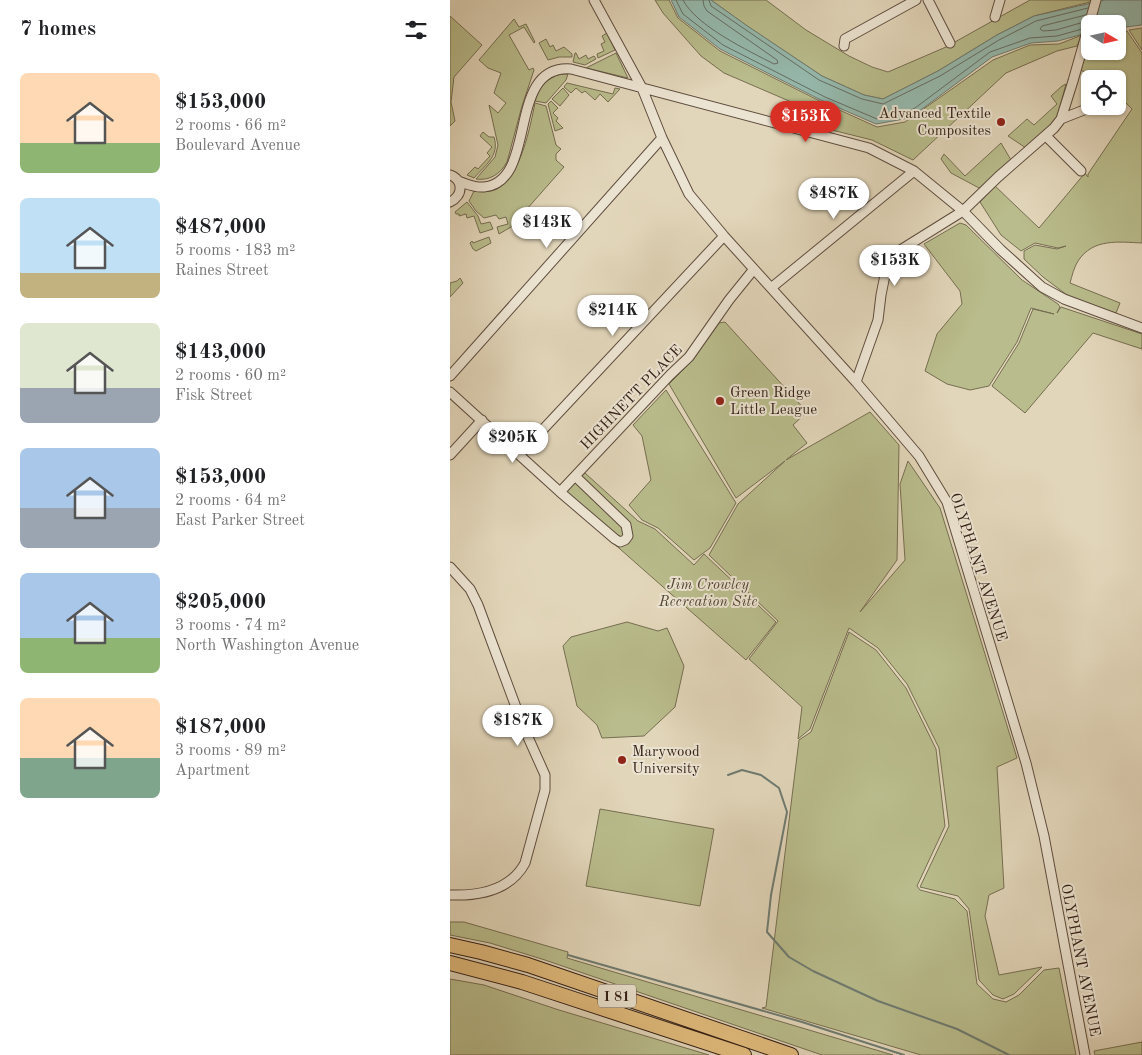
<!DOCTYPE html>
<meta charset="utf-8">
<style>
:root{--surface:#fff;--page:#f2f2f2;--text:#202124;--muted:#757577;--accent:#d93025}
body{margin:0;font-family:"Old Standard TT",serif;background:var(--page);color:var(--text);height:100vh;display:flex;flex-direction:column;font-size:19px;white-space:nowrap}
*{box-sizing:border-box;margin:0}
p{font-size:16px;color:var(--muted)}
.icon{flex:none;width:28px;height:28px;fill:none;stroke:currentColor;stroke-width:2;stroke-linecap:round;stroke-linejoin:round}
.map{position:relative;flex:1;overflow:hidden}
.side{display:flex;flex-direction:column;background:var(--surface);width:450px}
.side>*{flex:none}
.needle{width:32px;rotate:99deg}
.tools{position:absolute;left:631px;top:15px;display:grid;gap:10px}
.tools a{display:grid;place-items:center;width:45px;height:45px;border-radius:8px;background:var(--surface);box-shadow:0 1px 4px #0004;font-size:25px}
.price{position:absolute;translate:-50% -42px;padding:0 11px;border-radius:18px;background:#fff;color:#222;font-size:16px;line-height:32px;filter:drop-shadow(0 1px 2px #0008)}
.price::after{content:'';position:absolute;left:50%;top:30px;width:15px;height:11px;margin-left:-8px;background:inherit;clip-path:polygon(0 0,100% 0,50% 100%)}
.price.current{background:var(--accent);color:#fff}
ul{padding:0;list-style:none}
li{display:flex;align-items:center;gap:15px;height:125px;padding:0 20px}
li span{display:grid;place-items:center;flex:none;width:140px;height:100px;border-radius:8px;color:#555}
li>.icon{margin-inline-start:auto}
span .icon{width:60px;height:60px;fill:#fffc;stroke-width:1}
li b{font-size:21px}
h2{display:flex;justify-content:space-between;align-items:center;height:60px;padding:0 20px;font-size:21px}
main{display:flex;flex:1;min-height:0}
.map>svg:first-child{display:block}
.green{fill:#b9bc8c;stroke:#766e51}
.water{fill:#95b9ad;stroke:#6e7b71}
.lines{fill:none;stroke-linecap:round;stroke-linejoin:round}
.shore{stroke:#646c62;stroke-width:1}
.stream{stroke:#6e7b71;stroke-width:2}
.minor-casing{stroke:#5f4d3f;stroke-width:11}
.highway-casing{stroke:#331f16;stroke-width:16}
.minor{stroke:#ece4d2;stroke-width:9}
.highway{stroke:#e1bb7d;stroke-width:14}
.poi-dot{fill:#8f2418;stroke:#ece4d2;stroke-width:2}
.labels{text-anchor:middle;stroke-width:4;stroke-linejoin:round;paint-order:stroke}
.shield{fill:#ece4d2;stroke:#6a5a4e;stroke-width:1}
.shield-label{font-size:14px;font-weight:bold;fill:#331f16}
.poi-label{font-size:15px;fill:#331f16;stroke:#ece4d2;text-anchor:start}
.street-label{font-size:15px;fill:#331f16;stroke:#ece4d2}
.park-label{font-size:15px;font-style:italic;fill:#544634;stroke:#ece4d2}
</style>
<main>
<section class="side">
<h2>7 homes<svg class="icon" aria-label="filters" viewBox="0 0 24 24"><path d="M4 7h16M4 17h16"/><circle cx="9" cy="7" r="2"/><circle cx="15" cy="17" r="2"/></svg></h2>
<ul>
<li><span style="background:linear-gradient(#ffd9b3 70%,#8fb573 0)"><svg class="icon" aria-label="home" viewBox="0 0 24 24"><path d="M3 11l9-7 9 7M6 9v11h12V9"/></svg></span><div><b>$153,000</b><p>2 rooms · 66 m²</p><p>Boulevard Avenue</p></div></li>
<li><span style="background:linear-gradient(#bfe0f5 75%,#c2b280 0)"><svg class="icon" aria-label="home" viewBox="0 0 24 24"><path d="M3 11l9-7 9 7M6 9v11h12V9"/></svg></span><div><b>$487,000</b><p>5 rooms · 183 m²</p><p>Raines Street</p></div></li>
<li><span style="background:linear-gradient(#dfe7d0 65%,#9aa5b1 0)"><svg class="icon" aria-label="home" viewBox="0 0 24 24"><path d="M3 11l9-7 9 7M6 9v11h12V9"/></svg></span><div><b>$143,000</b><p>2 rooms · 60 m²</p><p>Fisk Street</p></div></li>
<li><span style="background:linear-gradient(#a9c7e8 60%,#9aa5b1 0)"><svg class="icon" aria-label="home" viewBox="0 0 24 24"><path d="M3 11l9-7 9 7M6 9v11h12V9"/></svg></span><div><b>$153,000</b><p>2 rooms · 64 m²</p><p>East Parker Street</p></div></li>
<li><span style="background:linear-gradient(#a9c7e8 65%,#8fb573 0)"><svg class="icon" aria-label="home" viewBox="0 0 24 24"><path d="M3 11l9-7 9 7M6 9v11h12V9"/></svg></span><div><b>$205,000</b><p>3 rooms · 74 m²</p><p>North Washington Avenue</p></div></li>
<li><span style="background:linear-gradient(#ffd9b3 60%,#7fa58c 0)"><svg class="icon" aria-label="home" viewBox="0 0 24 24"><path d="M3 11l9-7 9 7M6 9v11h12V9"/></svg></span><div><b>$187,000</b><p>3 rooms · 89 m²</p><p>Apartment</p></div></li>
</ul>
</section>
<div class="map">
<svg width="692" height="1055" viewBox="0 0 692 1055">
<rect width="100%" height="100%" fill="#e2d6ba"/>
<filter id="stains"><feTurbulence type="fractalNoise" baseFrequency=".004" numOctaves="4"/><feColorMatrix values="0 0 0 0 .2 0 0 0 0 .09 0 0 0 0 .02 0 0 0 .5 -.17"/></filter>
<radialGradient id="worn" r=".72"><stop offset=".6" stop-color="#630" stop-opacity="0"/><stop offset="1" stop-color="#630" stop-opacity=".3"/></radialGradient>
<path class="green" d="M205,0H219L228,18L270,51L374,103L427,127L455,122L543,60L580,45L609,44L632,35L627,46L607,51L556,73L463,160L422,140L350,122L353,107L274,73L251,56L213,13Z
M261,0H316L356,30L399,56L422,67L438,72L496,47L580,0H641L640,2L584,16L547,35L488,71L433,99L414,95L372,76L297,26Z
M0,16L32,45L4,77L1,102L5,121L0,126Z
M64,19L69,27L76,24L85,42L84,43L74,27L59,35L79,70L83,68L84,70L72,106L57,162C50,174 40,181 26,179L45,157L48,145L39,105L48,113L56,103L44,93L51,73L38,68L29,60Z
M692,28V50L679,30Z
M677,31L692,53V243C669,242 643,238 628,261C624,267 622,276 620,283L670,303L666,313L621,298L593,277L574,259V251L585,245L607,249L616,246L608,248L585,243L571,251L551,235L530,202L545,186L589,228L635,173L638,177V174L682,109L668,95V79H645L631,70L640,37V51H668V32Z
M157,33L165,50L148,58L147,54L154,51L151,44L155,42L152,36Z
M96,39L100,47L103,45L106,51L114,47L122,54V57H109L98,60L89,43Z
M125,53H126L129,59L136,55L138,59L144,56L146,59L135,65L123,62Z
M166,53L178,78L136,68Z
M111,74H118L116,80L96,103L85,101C90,86 96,79 111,74Z
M117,83L163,94L165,88L170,89L158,102L150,94L145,100L135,91L132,93L126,88L121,93L114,87Z
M616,84L607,118L603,123L576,148L558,136L577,119L584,125L607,104L601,96L612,86Z
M113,88L119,95L110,106L102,99Z
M101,101L108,108L103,113L108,118L106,121L113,128L105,131L98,104Z
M85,103L96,106L106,145L111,149L106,154V160L114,167L61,227L49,234L47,227L58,224L56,217L49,219L46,215L34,218L26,211L19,201L24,191C32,192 41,192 47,189C71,176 80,127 85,103Z
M33,132L39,137H44C50,156 35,165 24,178L17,175L25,167L28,169L40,156L37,153L42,147L30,136Z
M551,143L561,160L531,189L501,173L491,159L494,154L515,176Z
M17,202L28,216L31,224L40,222L43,229L30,233L24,216L17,218L16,214L9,216V214H6L5,212Z
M510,223L516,225L572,280L608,304L610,307L607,313L611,307L692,334V349L643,333L575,413L542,386L569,343L583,309L604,314L581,308L567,342L539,386L520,390L497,384L475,371L487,334L512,304L510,291L474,244Z
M39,237L41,243L26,251L23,249L20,243L22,241L23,243Z
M10,278L13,283L0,297V283L7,281Z
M275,322L357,412L343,425L357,443L336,460L420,412L449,445L447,560L410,612L455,560L450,484L458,461L490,508L567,758L547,767L554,888L539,895L535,916L549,975L592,967L564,994L553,999L543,995L529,980L519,909L508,896L470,887L499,826L489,748L457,684L428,648L399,628L360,729L348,739L352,707L299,659L328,621L259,555L288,504L335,461L286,498L219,384L242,361L269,323Z
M216,390L286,503L260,548L244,560L208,528L192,520L179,505L201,480L192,436L183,425Z
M135,473L188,521L205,529L244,565L254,554L326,622L296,660L111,497Z
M177,622L208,631L217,628L234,666L225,707L194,736L152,738L147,725L127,706L113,646L121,637Z
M399,632L426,650L456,688L486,749L495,826L467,886L470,890L505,899L517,911L527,984L543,999L556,1002L569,995L594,970L609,968L626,1055H471L312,1008L316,1007L349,740L361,732Z
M150,809L264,829L250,906L136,886Z
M0,922H14L118,952L117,958L443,1055H372L95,960L40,943L0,935Z
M0,979L34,985L109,1010L259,1055H0Z
M692,1042V1055H645L644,1051Z"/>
<path class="water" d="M221,0H261L296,25L372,76L414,95L433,99L488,71L547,35L584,16L655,0H692V25L668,28V24H640L637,33L608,41L581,43L542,57L468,112L454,119L426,124L373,101L270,49L229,17Z"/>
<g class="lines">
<path class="shore" d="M226,0L233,14L273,45L375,97L427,119L453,114L465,108L540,52L580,38L607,36L632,29
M233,0C246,26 299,51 324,64L328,63L327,60L257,11L254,6L253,0
M259,0L261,6L369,80L412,99L433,104L490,76L549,40L586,21L638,8
M634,22L606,30L593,31L590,29L592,26L636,15"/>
<path class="stream" d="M278,775L292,770L311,775L329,788L337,812L321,895L317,932L339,957L363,971L428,1001L507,1029L559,1055
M118,955L352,1022L454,1055"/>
<g class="minor-casing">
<path id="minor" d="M144,0L192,88L212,138L239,194L274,236L406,382L469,456L497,502L576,763L594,836L635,1055
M478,0L500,43
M545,17L550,0
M394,46L395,39L466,0
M611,119L644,106
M596,136L631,171
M0,175C14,180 13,196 0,202
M8,181C17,184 25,188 34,187C89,182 55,64 121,69L419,148L464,171L513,211L550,249L592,287L614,299L692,328
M321,288L464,171
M0,376L212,138
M406,382L428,320L431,295L435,275L444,254L513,211L548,177L604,128L611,119L623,81L646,0
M0,392L110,492L165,539L170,542L175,540L178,536L176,525L125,476
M70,454L274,236
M0,455L32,420
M110,492L220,375L239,357L279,300L304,269
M0,567L20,589L28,605L73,726L95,775V790L75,863C60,891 28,896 0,895"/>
</g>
<g class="highway-casing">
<path id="highway" d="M0,945L31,952L78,965L341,1055
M0,963L72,982L294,1055"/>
</g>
<use href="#minor" class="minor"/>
<use href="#highway" class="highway"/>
</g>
<g class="poi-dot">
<circle cx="551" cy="122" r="5"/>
<circle cx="270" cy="401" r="5"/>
<circle cx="172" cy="760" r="5"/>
</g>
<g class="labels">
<rect class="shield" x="148" y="984.5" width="38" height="23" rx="4"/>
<g class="shield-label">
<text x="167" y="1001">I 81</text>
</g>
<g class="poi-label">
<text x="541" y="118" text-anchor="end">Advanced Textile<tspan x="541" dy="17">Composites</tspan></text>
<text x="280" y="397">Green Ridge<tspan x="280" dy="17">Little League</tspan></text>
<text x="182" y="756">Marywood<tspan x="182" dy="17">University</tspan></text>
</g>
<g class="street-label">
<text transform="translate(181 397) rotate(-46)" y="5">HIGHNETT PLACE</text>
<text transform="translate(529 567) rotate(72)" y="5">OLYPHANT AVENUE</text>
<text transform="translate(631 960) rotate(79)" y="5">OLYPHANT AVENUE</text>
</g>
<g class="park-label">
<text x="258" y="589">Jim Crowley<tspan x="258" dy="17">Recreation Site</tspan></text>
</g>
</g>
<rect width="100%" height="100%" filter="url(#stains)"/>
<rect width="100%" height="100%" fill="url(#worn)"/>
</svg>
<div class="tools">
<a><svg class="needle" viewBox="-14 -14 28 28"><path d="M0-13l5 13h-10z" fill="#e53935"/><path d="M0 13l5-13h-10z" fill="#757577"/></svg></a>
<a><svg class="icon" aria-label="locate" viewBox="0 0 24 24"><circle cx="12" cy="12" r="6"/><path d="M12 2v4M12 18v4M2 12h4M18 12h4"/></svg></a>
</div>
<b class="price current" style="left:356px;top:143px">$153K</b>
<b class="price" style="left:384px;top:220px">$487K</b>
<b class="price" style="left:97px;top:249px">$143K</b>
<b class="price" style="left:445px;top:287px">$153K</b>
<b class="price" style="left:163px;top:337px">$214K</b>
<b class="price" style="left:63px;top:464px">$205K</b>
<b class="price" style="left:68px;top:747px">$187K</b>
</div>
</main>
